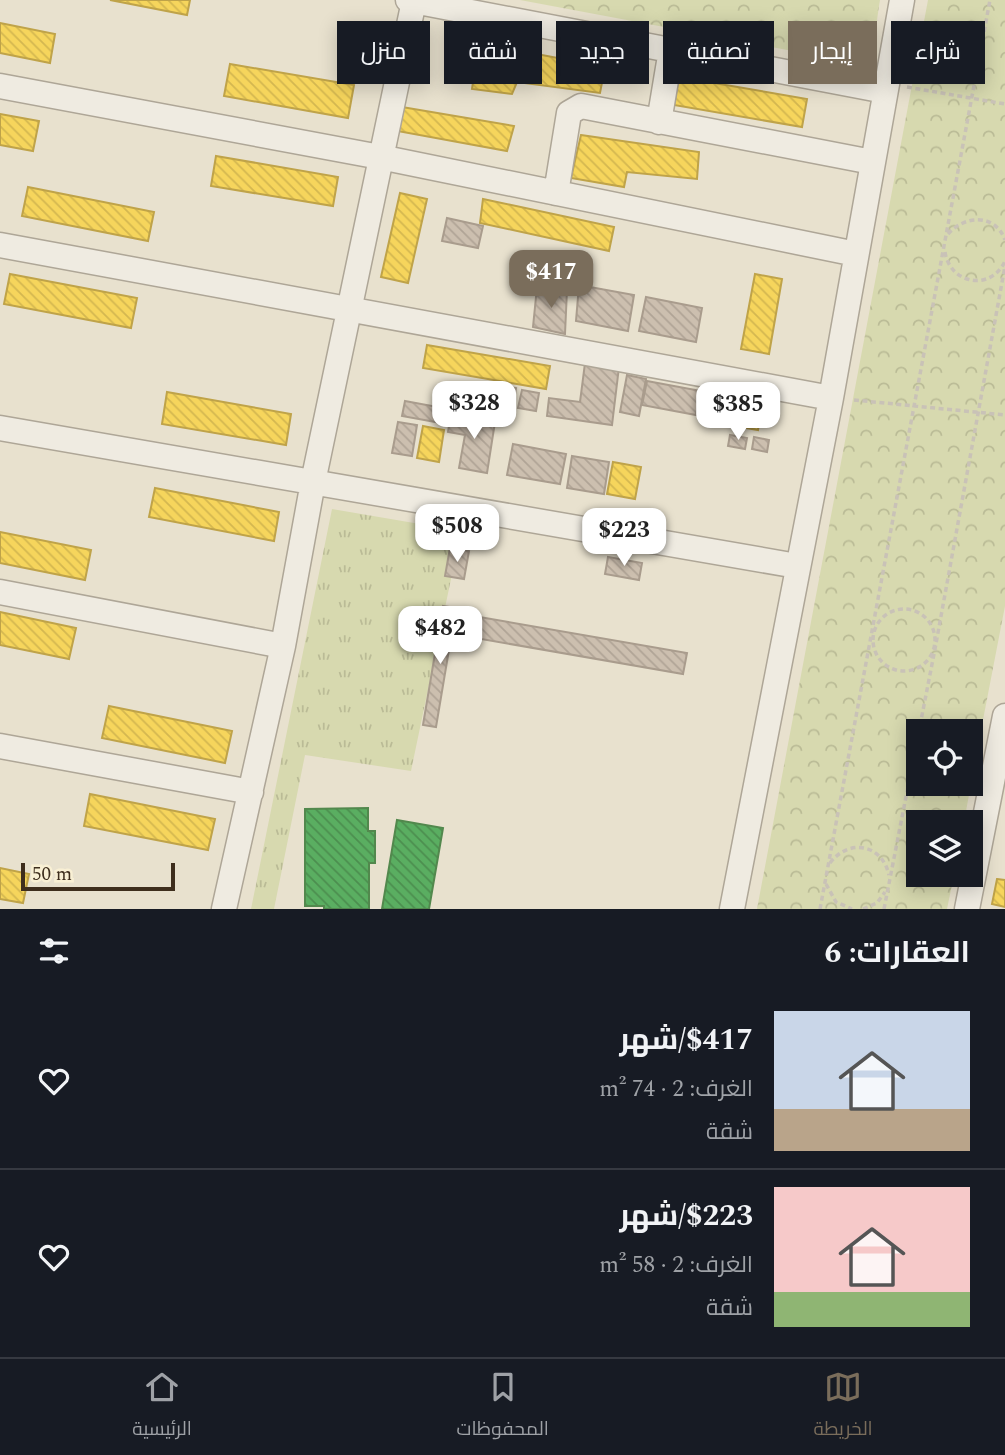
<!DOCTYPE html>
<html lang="ar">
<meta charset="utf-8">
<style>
:root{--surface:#171b24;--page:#20242c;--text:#f1f3f6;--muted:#9ea1a6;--line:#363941;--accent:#7a6d5b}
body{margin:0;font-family:Spectral,Cairo,serif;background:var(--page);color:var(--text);direction:rtl;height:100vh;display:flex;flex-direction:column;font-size:26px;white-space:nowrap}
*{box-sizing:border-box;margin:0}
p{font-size:23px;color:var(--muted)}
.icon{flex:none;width:38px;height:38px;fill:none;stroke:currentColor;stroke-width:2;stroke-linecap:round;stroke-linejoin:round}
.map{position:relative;height:909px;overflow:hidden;direction:ltr}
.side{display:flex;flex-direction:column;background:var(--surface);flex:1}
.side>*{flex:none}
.hud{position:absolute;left:21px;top:21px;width:964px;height:63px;direction:rtl;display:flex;gap:14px}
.buttons{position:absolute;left:906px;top:719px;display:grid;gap:14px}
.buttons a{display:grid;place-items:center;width:77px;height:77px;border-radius:0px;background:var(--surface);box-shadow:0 4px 18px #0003;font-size:35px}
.scale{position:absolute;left:21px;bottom:18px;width:154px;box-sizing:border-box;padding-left:7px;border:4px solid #3e2e1d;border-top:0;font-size:19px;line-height:24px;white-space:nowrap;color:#3e2e1d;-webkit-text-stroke:5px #f9f0d4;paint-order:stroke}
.price{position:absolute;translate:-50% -60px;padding:0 16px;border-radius:14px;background:#fff;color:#222;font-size:23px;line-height:46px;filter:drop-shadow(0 2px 4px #0008)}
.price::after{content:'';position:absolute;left:50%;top:42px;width:21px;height:16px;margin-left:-10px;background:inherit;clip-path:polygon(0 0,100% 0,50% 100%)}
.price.on{background:var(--accent);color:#fff}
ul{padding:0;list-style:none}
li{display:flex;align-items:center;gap:21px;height:175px;padding:0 35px}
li+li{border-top:2px solid var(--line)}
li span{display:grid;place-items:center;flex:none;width:196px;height:140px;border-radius:0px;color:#555}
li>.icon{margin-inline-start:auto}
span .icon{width:84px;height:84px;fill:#fffc;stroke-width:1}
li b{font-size:30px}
h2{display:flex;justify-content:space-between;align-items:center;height:84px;padding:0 35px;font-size:30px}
.chip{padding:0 24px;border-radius:0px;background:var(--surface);box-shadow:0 4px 18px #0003;font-size:24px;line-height:63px}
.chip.on{background:var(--accent);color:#fff}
.tabs{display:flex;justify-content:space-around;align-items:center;height:98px;border-top:2px solid var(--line);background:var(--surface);font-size:19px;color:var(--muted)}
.tabs a{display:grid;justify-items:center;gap:4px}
.tabs .on{color:var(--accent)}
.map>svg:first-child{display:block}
.grass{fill:url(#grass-tufts)}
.park{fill:url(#park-crowns)}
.homes{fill:url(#homes-back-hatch);stroke:#bfa349;stroke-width:2}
.public{fill:url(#public-back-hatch);stroke:#52884d;stroke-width:2}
.building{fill:url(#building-back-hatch);stroke:#a99c8d;stroke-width:2}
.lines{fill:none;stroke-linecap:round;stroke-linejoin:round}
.minor-casing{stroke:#aea697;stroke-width:27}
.path{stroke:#c9c2b7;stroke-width:3.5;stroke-dasharray:5 3.5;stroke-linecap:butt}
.minor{stroke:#efebe1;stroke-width:24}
</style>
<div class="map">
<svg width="1005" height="909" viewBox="0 0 1005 909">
<defs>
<pattern id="grass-tufts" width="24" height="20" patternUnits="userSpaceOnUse" patternTransform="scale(1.75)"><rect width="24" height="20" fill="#d7d9af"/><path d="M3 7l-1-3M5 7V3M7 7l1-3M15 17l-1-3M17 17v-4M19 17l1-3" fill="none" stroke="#babb96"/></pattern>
<pattern id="park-crowns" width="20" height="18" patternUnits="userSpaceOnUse" patternTransform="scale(1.75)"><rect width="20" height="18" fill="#d7d9af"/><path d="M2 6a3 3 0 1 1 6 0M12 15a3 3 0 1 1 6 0" fill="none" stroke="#babb96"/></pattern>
<pattern id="homes-back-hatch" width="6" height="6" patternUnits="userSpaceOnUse" patternTransform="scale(1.75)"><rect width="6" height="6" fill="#f6d55c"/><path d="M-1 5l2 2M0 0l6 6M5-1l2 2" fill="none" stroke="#d4b750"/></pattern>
<pattern id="public-back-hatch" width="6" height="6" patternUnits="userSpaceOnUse" patternTransform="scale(1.75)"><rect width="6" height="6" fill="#5aae61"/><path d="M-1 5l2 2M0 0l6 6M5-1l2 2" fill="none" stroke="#4c8e4f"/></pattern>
<pattern id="building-back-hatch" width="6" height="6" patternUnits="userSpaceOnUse" patternTransform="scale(1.75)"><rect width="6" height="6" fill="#ccbfaf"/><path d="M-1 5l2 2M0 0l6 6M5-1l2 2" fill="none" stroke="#b0a496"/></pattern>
</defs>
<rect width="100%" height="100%" fill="#e8e1ce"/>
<path class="grass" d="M332,509L461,531L411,771L305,755L274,909H251Z"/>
<path class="park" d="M520,0H880C875,27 878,49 851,62Z
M928,0H1005V606L971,782V732H919V784H971L964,822H919V875H954L947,909H757Z"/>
<path class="homes" d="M110,0H190L187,15Z
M0,23L55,34L50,63L0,53Z
M479,43L605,67L600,93L517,82L512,94L472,89Z
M230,64L354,85L348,118L224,96Z
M679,77L807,99L802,127L674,105Z
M396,106L514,126L507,151L392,130Z
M0,114L39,121L33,151L0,145Z
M581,135L699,152L697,179L627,172L624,187L571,178Z
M216,156L338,177L333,206L211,186Z
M28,187L154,212L148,241L22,216Z
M400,193L427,199L408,283L381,277Z
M483,199L614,227L609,251L480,223Z
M10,274L137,298L131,328L4,304Z
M755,274L782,279L769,354L741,349Z
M427,345L550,366L546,389L423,368Z
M167,392L291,414L286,445L162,424Z
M734,400L762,405L758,430L729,425Z
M423,426L444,430L439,462L417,458Z
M613,462L641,467L635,499L607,494Z
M155,488L279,512L274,541L149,517Z
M0,532L91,550L85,580L0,563Z
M0,612L76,628L69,659L0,645Z
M109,706L232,731L225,763L102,738Z
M90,794L215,819L208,850L84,826Z
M0,868L29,874L23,903L0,899Z
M997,879L1005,880V907L992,904Z"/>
<path class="public" d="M368,808V831H375V863H369V909H324V906H305V809Z
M397,820L443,828L429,909H382Z"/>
<path class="building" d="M447,218L483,226L478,248L442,241Z
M579,285L634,295L628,331L576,321Z
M537,287L567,290L565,334L533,327Z
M646,297L702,308L696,342L639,331Z
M585,363L619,367L612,425L547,416L549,398L580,402Z
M627,375L646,379L639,416L620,412Z
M647,381L701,391L696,415L642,405Z
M477,383L492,386L490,400L475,397Z
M498,385L516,388L513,406L495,402Z
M705,389L729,393L724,422L700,418Z
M522,390L539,393L536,411L518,408Z
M405,401L443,408L441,423L402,416Z
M451,414L495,422L487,473L459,468L465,435L448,432Z
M398,422L417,425L412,456L392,453Z
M730,435L747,438L745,449L728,446Z
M754,437L769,440L767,452L752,449Z
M513,444L566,454L560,484L507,475Z
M572,456L609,462L604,494L567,488Z
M450,548L469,551L464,579L445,576Z
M608,557L642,563L639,580L605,574Z
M443,606L456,608L436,727L423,725Z
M468,615L687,653L683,674L464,636Z"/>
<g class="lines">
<g class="minor-casing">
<path id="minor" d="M408,0L885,91
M0,86L380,157L856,254
M659,122L671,50
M556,193L569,113L581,106L872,162
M0,245L831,398
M0,428L797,566
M0,592L283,646
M0,746L251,792
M224,909L283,646L313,482L414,1
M732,909L831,398L902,0
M967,909L1005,716"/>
</g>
<path class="path" d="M907,87L1005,104
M948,234C965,215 995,213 1005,240
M945,252C950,284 991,292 1005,261
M854,400L1005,415
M873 640a31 31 0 1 1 62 0a31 31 0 1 1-62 0Z
M830,863C849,838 882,844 889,875
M826,884L836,902L852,909
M820,909L990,0
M863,909L877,903L885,892
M884,909L935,649L1005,266"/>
<use href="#minor" class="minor"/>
</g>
</svg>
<div class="buttons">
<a><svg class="icon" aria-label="locate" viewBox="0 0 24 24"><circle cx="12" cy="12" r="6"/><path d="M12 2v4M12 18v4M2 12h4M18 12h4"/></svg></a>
<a><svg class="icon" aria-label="layers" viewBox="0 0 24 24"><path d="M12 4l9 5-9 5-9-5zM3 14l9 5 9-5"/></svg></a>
</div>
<div class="scale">50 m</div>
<b class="price on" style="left:551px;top:310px">$417</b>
<b class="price" style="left:474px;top:441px">$328</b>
<b class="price" style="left:738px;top:442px">$385</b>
<b class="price" style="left:457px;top:564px">$508</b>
<b class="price" style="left:624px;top:568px">$223</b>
<b class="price" style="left:440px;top:666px">$482</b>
<div class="hud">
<a class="chip">شراء</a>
<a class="chip on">إيجار</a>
<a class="chip">تصفية</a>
<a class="chip">جديد</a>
<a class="chip">شقة</a>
<a class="chip">منزل</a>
</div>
</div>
<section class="side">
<h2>العقارات: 6<svg class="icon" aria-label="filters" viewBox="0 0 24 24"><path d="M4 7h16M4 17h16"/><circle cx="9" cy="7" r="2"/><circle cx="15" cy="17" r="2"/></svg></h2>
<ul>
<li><span style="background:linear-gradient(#c9d6e8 70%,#b9a48a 0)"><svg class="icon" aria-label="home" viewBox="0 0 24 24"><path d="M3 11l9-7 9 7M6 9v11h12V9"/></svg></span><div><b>$417/شهر</b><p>الغرف: 2 · 74 m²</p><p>شقة</p></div><svg class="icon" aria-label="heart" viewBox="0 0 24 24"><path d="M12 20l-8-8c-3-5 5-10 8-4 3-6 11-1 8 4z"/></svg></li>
<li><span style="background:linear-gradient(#f6c9c9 75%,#8fb573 0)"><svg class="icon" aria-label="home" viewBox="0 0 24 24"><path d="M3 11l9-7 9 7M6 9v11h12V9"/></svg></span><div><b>$223/شهر</b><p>الغرف: 2 · 58 m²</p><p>شقة</p></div><svg class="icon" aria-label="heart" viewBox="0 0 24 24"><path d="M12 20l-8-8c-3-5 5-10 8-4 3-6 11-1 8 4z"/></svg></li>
</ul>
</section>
<nav class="tabs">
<a class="on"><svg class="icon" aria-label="map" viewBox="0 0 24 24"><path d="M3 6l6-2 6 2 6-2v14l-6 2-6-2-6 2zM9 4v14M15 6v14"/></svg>الخريطة</a>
<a><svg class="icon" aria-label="saved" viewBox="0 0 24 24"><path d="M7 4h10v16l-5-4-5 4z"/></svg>المحفوظات</a>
<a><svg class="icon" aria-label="home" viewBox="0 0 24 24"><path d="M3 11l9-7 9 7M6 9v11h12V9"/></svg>الرئيسية</a>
</nav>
